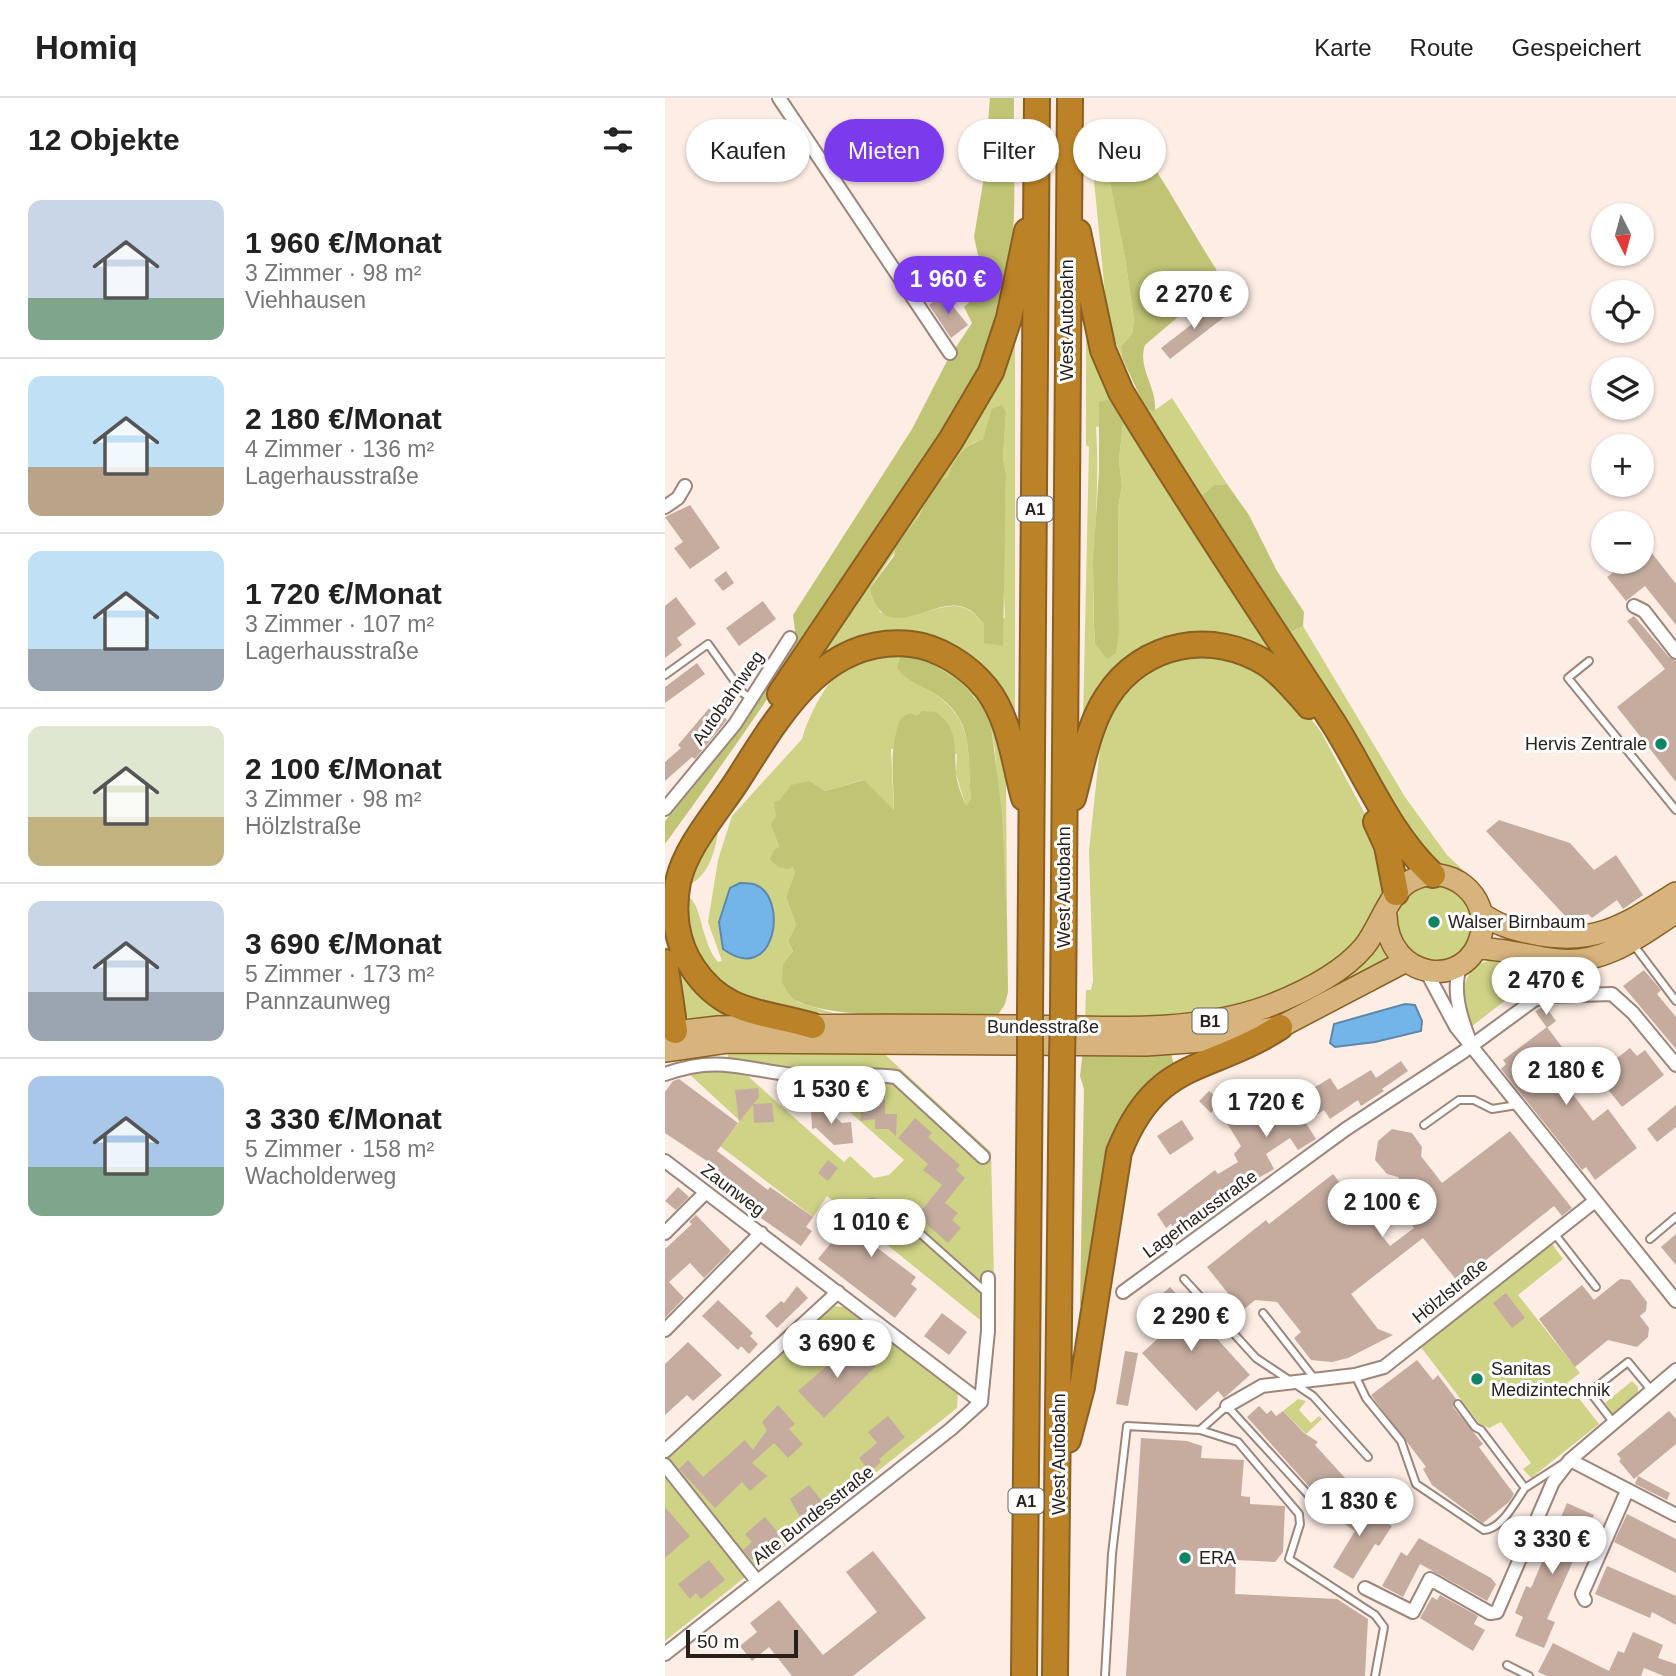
<!DOCTYPE html>
<html lang="de">
<meta charset="utf-8">
<style>
:root{--surface:#fff;--page:#f6f6f6;--text:#222;--muted:#767676;--line:#e0e0e0;--accent:#7c3aed}
body{margin:0;font-family:Helvetica,sans-serif;background:var(--page);color:var(--text);height:100vh;display:flex;flex-direction:column;font-size:26px;white-space:nowrap}
*{box-sizing:border-box;margin:0}
p{font-size:23px;color:var(--muted)}
.icon{flex:none;width:38px;height:38px;fill:none;stroke:currentColor;stroke-width:2;stroke-linecap:round;stroke-linejoin:round}
.map{position:relative;flex:1;overflow:hidden}
.drawer{display:flex;flex-direction:column;background:var(--surface);width:665px}
.drawer>*{flex:none}
.hud{position:absolute;left:21px;top:21px;width:665px;height:63px;display:flex;gap:14px}
.needle{width:46px;rotate:174deg}
.fabs{position:absolute;left:926px;top:105px;display:grid;gap:14px}
.fabs a{display:grid;place-items:center;width:63px;height:63px;border-radius:50%;background:var(--surface);box-shadow:0 2px 5px #0004;font-size:35px}
.scale{position:absolute;left:21px;bottom:18px;width:112px;box-sizing:border-box;padding-left:7px;border:4px solid #2a201b;border-top:0;font-size:19px;line-height:24px;white-space:nowrap;color:#2a201b;-webkit-text-stroke:5px #fefefe;paint-order:stroke}
.price{position:absolute;translate:-50% -60px;padding:0 16px;border-radius:24px;background:#fff;color:#222;font-size:23px;line-height:46px;filter:drop-shadow(0 2px 4px #0008)}
.price::after{content:'';position:absolute;left:50%;top:42px;width:21px;height:16px;margin-left:-10px;background:inherit;clip-path:polygon(0 0,100% 0,50% 100%)}
.price.active{background:var(--accent);color:#fff}
ul{padding:0;list-style:none}
li{display:flex;align-items:center;gap:21px;height:175px;padding:0 28px}
li+li{border-top:2px solid var(--line)}
li span{display:grid;place-items:center;flex:none;width:196px;height:140px;border-radius:14px;color:#555}
li>.icon{margin-inline-start:auto}
span .icon{width:84px;height:84px;fill:#fffc;stroke-width:1}
li b{font-size:30px}
h2{display:flex;justify-content:space-between;align-items:center;height:84px;padding:0 28px;font-size:30px}
.chip{padding:0 24px;border-radius:32px;background:var(--surface);box-shadow:0 2px 5px #0004;font-size:24px;line-height:63px}
.chip.active{background:var(--accent);color:#fff}
header{display:flex;align-items:center;gap:42px;box-sizing:border-box;height:98px;padding:0 35px;background:var(--surface);border-bottom:2px solid var(--line)}
header strong{font-size:33px}
nav{display:flex;gap:38px;margin-inline-start:auto;font-size:24px}
main{display:flex;flex:1;min-height:0}
.map>svg:first-child{display:block}
.green{fill:#ced386;fill-rule:evenodd}
.forest{fill:#c0c576}
.water{fill:#73b5e9;stroke:#5d88ab;stroke-width:2}
.building{fill:#c5ac9f}
.lines{fill:none;stroke-linecap:round;stroke-linejoin:round}
.lane-casing{stroke:#9d8579;stroke-width:10}
.street-casing{stroke:#9d8579;stroke-width:16}
.primary-casing{stroke:#896023;stroke-width:24}
.highway-casing{stroke:#896023;stroke-width:28}
.lane{stroke:#fff;stroke-width:6}
.street{stroke:#fff;stroke-width:12}
.primary{stroke:#d7b47d;stroke-width:21}
.highway{stroke:#bc8227;stroke-width:24}
.highway-bridge-casing{stroke:#896023;stroke-width:28;stroke-linecap:butt}
.highway-bridge{stroke:#bc8227;stroke-width:24}
.poi-dot{fill:#118463;stroke:#fefefe;stroke-width:2.5}
.labels{text-anchor:middle;stroke-width:6;stroke-linejoin:round;paint-order:stroke}
.shield{fill:#fefefe;stroke:#6a635f;stroke-width:2}
.shield-label{font-size:16px;font-weight:bold;fill:#2a201b}
.street-label{font-size:18px;fill:#2a201b;stroke:#fefefe}
.poi-label{font-size:18px;fill:#2a201b;stroke:#fefefe;text-anchor:start}
</style>
<header>
<strong>Homiq</strong>
<nav><a>Karte</a><a>Route</a><a>Gespeichert</a></nav>
</header>
<main>
<section class="drawer">
<h2>12 Objekte<svg class="icon" aria-label="filters" viewBox="0 0 24 24"><path d="M4 7h16M4 17h16"/><circle cx="9" cy="7" r="2"/><circle cx="15" cy="17" r="2"/></svg></h2>
<ul>
<li><span style="background:linear-gradient(#c9d6e8 70%,#7fa58c 0)"><svg class="icon" aria-label="home" viewBox="0 0 24 24"><path d="M3 11l9-7 9 7M6 9v11h12V9"/></svg></span><div><b>1 960 €/Monat</b><p>3 Zimmer · 98 m²</p><p>Viehhausen</p></div></li>
<li><span style="background:linear-gradient(#bfe0f5 65%,#b9a48a 0)"><svg class="icon" aria-label="home" viewBox="0 0 24 24"><path d="M3 11l9-7 9 7M6 9v11h12V9"/></svg></span><div><b>2 180 €/Monat</b><p>4 Zimmer · 136 m²</p><p>Lagerhausstraße</p></div></li>
<li><span style="background:linear-gradient(#bfe0f5 70%,#9aa5b1 0)"><svg class="icon" aria-label="home" viewBox="0 0 24 24"><path d="M3 11l9-7 9 7M6 9v11h12V9"/></svg></span><div><b>1 720 €/Monat</b><p>3 Zimmer · 107 m²</p><p>Lagerhausstraße</p></div></li>
<li><span style="background:linear-gradient(#dfe7d0 65%,#c2b280 0)"><svg class="icon" aria-label="home" viewBox="0 0 24 24"><path d="M3 11l9-7 9 7M6 9v11h12V9"/></svg></span><div><b>2 100 €/Monat</b><p>3 Zimmer · 98 m²</p><p>Hölzlstraße</p></div></li>
<li><span style="background:linear-gradient(#c9d6e8 65%,#9aa5b1 0)"><svg class="icon" aria-label="home" viewBox="0 0 24 24"><path d="M3 11l9-7 9 7M6 9v11h12V9"/></svg></span><div><b>3 690 €/Monat</b><p>5 Zimmer · 173 m²</p><p>Pannzaunweg</p></div></li>
<li><span style="background:linear-gradient(#a9c7e8 65%,#7fa58c 0)"><svg class="icon" aria-label="home" viewBox="0 0 24 24"><path d="M3 11l9-7 9 7M6 9v11h12V9"/></svg></span><div><b>3 330 €/Monat</b><p>5 Zimmer · 158 m²</p><p>Wacholderweg</p></div></li>
</ul>
</section>
<div class="map">
<svg width="1011" height="1578" viewBox="0 0 1011 1578">
<rect width="100%" height="100%" fill="#fdede5"/>
<path class="green" d="M427,62L443,74L460,160L469,222L467,236L456,250L457,260L443,226Z
M350,225V623L274,546L146,572ZM341,315L338,360L341,377L338,475L340,519L319,545V526C314,521 308,514 302,511C281,499 249,527 215,514L205,490L253,420L263,394L283,379L308,345L318,341Z
M421,230L621,566L531,537L418,623L424,349L421,347ZM458,325L454,362L457,389L453,410L454,533L430,545C424,473 436,401 431,329Z
M507,300L562,386L549,387L537,397L481,311L490,312Z
M638,528L740,699L782,757L799,773L769,764L756,755L624,535Z
M543,554L587,566L640,613L656,634L706,727L718,789L713,809L684,852L657,871L610,894L577,906L537,915L420,924L421,892H426L428,883L424,753L435,649L432,646L440,619L480,568Z
M196,556L268,559L316,598L336,644L341,682L342,821L330,653L326,627L309,598L261,590C312,622 301,649 306,701L301,709L291,676L292,656L226,651L229,713L198,682L160,693L145,683L111,718L109,734L114,750L129,768L130,775L121,799L131,827L123,843L128,853L118,866L132,904L168,915L110,914L81,907L27,857L20,803L25,800C37,809 36,844 53,864L57,863L43,824L53,762L67,718L137,641C145,613 168,569 196,556Z
M54,726C52,747 45,779 23,787V775Z
M732 825a38 38 0 1 1 76 0a38 38 0 1 1-76 0Z
M713,845L722,860L667,892L607,922L545,932Z
M9,847L79,919L26,922L19,916Z
M834,861L855,871L846,898L806,929C801,923 801,915 800,907C797,880 805,863 834,861Z
M62,950L215,952L326,1054L329,1181L320,1184V1226L162,1098L148,1119L55,1048L75,1023L22,974L75,971L179,1064L185,1058L209,1080L224,1077L239,1062L135,970L63,962Z
M887,1146L898,1161L853,1197L915,1275L902,1285L934,1326L866,1380L858,1371L866,1365L836,1324L824,1330L814,1325L755,1248Z
M165,1208L179,1209L293,1295L292,1310L0,1543V1360Z
M967,1283L973,1289V1296L948,1316L940,1305Z
M633,1301L641,1303L634,1312L646,1325L654,1318L657,1321L641,1336L618,1313Z"/>
<path class="forest" d="M325,0H349C348,72 355,151 335,221C317,284 267,350 232,405C157,521 81,635 0,746V723L50,662L131,540L128,517L247,331L283,261L307,225L299,209L310,199L322,165L313,157L309,139L318,85Z
M455,22C492,67 519,121 551,171L554,184L480,247C472,271 492,288 490,313L481,311L457,260L456,249L467,236L469,222L460,160L443,75L427,62C427,43 435,26 455,22Z
M443,302L453,312L458,325L454,362L457,389L453,410L454,533L451,555L442,561L430,545L429,528L428,465L434,373V304Z
M337,307L341,315L338,360L341,377L338,548L319,545V526C314,521 309,514 303,511C271,493 220,554 205,490L229,458L231,447L253,420L268,386L283,379C290,359 298,349 318,341L327,311Z
M562,386L584,417L612,473L639,514L638,528L624,535L537,397L549,387Z
M243,557L255,558L295,584L317,608L326,627L337,716L342,821L343,894L340,906L333,917C298,925 165,919 134,904C125,900 121,892 117,884L118,866L128,853L123,843L131,827L121,799L130,775L128,768L124,771L114,769L105,762L109,752L114,749L106,726L111,718L109,704L115,702L126,687L145,683L160,693L199,682L229,712C229,679 223,651 236,620L245,615L252,618L257,613L271,614C294,631 289,650 291,675C292,686 297,698 301,708L306,701C301,655 312,622 267,594C254,586 240,583 232,569L235,560Z
M500,951L506,956L510,970L476,997L422,1206L415,1207L419,991L415,978L418,952Z"/>
<path class="water" d="M75,785C80,785 87,785 91,787C124,801 110,889 58,851L54,824L65,790Z
M740,906L750,907L757,923L756,933L710,944L670,949L665,945L669,926Z"/>
<path class="building" d="M278,196L303,227L286,240L264,207Z
M553,206L562,217L505,261L496,250Z
M25,407L55,450L25,471L9,450L18,444L0,419Z
M976,441L1011,486V527L980,488L961,503L942,479L962,464H976Z
M61,473L69,485L58,493L49,482Z
M11,499L31,526L12,540L17,547L0,560V508Z
M98,503L111,521L74,548L61,530Z
M969,518L1004,559L1011,563V684L952,609L1000,571L962,523Z
M32,565L40,576L0,605V589Z
M46,608L62,622L30,661L27,659L0,683V664L16,650L13,647Z
M834,722L905,745L929,772L951,757L978,797L958,811L952,802L927,820L923,816L902,820L821,733Z
M979,872L996,892L992,896L1011,919V951L958,888Z
M880,908L891,923L882,930L870,913Z
M882,929L903,957L887,969L928,1023L943,1011L972,1050L930,1082L921,1069L917,1072L836,971L841,966L838,962Z
M965,950L972,958L980,952L999,977L957,1009L938,985L945,980L938,971Z
M736,963L743,973L717,991L719,993L696,1008L693,1002L665,1021L659,1012L641,1025L651,1041L633,1052L625,1040L601,1056L609,1071L590,1082L587,1076L564,1092L566,1095L531,1118L534,1123L514,1137L506,1126L501,1130L492,1116L550,1072L553,1076L573,1064L569,1056L576,1048L552,1009L546,1015L534,1003L544,993L549,997L574,987L580,1007L587,1003L603,1029L631,1010L633,1014L653,1001L647,991L665,980L673,992L706,972L711,980Z
M14,981L73,1025L52,1053L103,1092L105,1089L148,1119L141,1129L147,1133L136,1148L44,1084L54,1071L0,1035V994L8,983Z
M93,990L94,999L74,1024L70,992Z
M198,994H220V1016H232L231,1038L223,1031H210V1021L195,1023Z
M107,1005L109,1024L89,1025L88,1006Z
M1011,1007V1029L992,1044L982,1031Z
M168,1008L169,1018L177,1025L186,1024L188,1045L169,1047L151,1030L147,1031L146,1009Z
M250,1020L267,1035L263,1039L295,1067L291,1072L300,1080L280,1105L293,1115L287,1122L296,1130L283,1145L252,1118L277,1087L258,1072L263,1066L233,1040Z
M517,1022L529,1041L505,1057L492,1038Z
M727,1031L747,1035L757,1049L756,1058L777,1085L845,1033L907,1110L897,1118L889,1108L793,1184L758,1140L686,1196L713,1231L728,1237L683,1260L667,1264L646,1262L629,1240L636,1234L612,1204L590,1202L577,1213L542,1169L601,1122L604,1126L668,1076L725,1148L749,1130L738,1116L752,1105L733,1079L722,1076L710,1062L713,1043Z
M163,1062L173,1070L163,1083L153,1075Z
M13,1089L24,1099L11,1112L0,1103Z
M209,1099L226,1112L234,1133L220,1137L211,1149L251,1179L246,1186L252,1191L230,1220L153,1161L182,1125L202,1140L191,1103Z
M31,1117L66,1153L39,1180L25,1165L4,1184L19,1200L0,1220V1151L27,1126L24,1124Z
M1011,1136V1167L996,1149Z
M955,1181L965,1182L982,1204L981,1213L975,1218L984,1230L983,1239L972,1249L943,1242L910,1269L874,1221L917,1187L929,1202Z
M132,1188L143,1200L112,1230L100,1218L116,1203L119,1205Z
M505,1189L585,1277L559,1300L553,1293L531,1313L477,1255L499,1235L478,1213Z
M841,1195L860,1220L847,1230L828,1205Z
M53,1202L88,1235L85,1238L93,1246L84,1256L76,1248L73,1252L37,1218Z
M277,1215L302,1234L284,1257L259,1238Z
M23,1244L57,1277L28,1303L22,1297L0,1317V1266Z
M188,1245L211,1268L159,1320L133,1293Z
M460,1253L473,1255L463,1308L451,1306Z
M752,1262L768,1282L773,1277L791,1301L788,1309L818,1346L814,1349L849,1396L844,1404L818,1425L767,1387L758,1371L761,1369L706,1297Z
M113,1307L130,1326L124,1331L138,1346L123,1360L109,1345L87,1365L102,1378L85,1393L77,1384L50,1410L14,1371L23,1362L38,1379L80,1342L88,1352L102,1332L97,1324Z
M594,1308L602,1316L606,1312L611,1318L618,1313L639,1335L653,1344L650,1347L681,1381L657,1403L582,1319Z
M1004,1313L1011,1321V1346L969,1381L954,1363L956,1361L952,1356Z
M223,1318L240,1339L214,1361L216,1364L205,1374L194,1360L212,1345L203,1334Z
M476,1340L522,1343L537,1348L536,1360L579,1362L576,1398L585,1399V1406L620,1408L618,1454L610,1464L571,1462L570,1496L672,1501L703,1521L700,1578H461Z
M973,1378L1005,1395L1002,1402L970,1386Z
M144,1387L158,1404L136,1421L125,1401Z
M689,1405L727,1428L714,1448L710,1446L688,1481L668,1469L690,1433L667,1417L673,1407L684,1413Z
M902,1405L929,1417L882,1521L890,1524L879,1550L850,1538L858,1519L850,1515L861,1488L866,1490Z
M0,1409L25,1438L0,1460Z
M962,1416L1011,1441V1475L949,1444Z
M100,1419L116,1438L87,1462L78,1452L87,1444L80,1436Z
M754,1440L826,1480L831,1486L822,1503L755,1466L738,1499L717,1488L736,1454L742,1458Z
M208,1453L261,1520L188,1578H127L104,1549L87,1563L75,1548L92,1534L85,1525L114,1502L158,1557L212,1514L181,1474Z
M44,1462L60,1482L36,1501L31,1495L25,1501L13,1486Z
M942,1468L1011,1498V1527L987,1514L985,1520L930,1496Z
M775,1497L813,1518L809,1526L820,1532L808,1553L755,1520L767,1499L772,1502Z
M968,1534L998,1547L993,1560L1011,1566V1578H999L979,1570L976,1578H882L873,1574L888,1545L944,1573L953,1553L959,1555Z"/>
<g class="lines">
<g class="lane-casing">
<path id="lane" d="M924,563L903,580L1011,712
M0,577L43,546L78,595L87,601
M968,846L1011,903
M759,1027L794,1002H809L827,1011L852,1007
M239,1121L322,1195
M889,1135L931,1189
M985,1141L1011,1119
M519,1181L591,1260L648,1298L703,1359
M598,1215L649,1280
M690,1277L701,1300L736,1343L751,1386L819,1432C837,1431 850,1404 860,1390
M793,1306L810,1329L816,1332L860,1390L899,1365
M948,1324L925,1294L963,1264L987,1293
M535,1332L562,1308L649,1403
M842,1567L864,1578
M440,1578L447,1456L462,1328L535,1332L573,1344L634,1416L635,1426L624,1461L710,1517L719,1529L710,1578"/>
</g>
<g class="street-casing">
<path id="street" d="M114,0L285,255
M0,409L13,400L20,388
M969,508L979,513L1011,554
M0,711L70,626L125,540
M797,865C786,887 794,915 803,938
M761,873L791,929L1011,1203
M0,976C53,957 77,971 128,977C162,981 197,974 231,979L318,1059
M0,1063L316,1304L323,1233V1180
M0,1135L40,1095
M458,1194L681,1031L798,954L869,902L881,898L947,896L968,915L1011,967
M0,1232L96,1135
M562,1308L597,1288L690,1277L719,1269L930,1103
M0,1353L173,1194
M905,1362L1011,1417
M0,1367L92,1483
M700,1490L748,1514L765,1481L825,1515L832,1514L888,1384L905,1362L1011,1272
M920,1502L917,1496L962,1393
M0,1556L286,1331L316,1304"/>
</g>
<g class="primary-casing">
<path id="primary" d="M816,815C832,827 847,831 866,835C928,849 960,827 1011,795
M812,850C840,851 866,859 893,862C939,867 975,838 1011,814
M0,935L53,929C150,927 247,927 344,928C428,928 520,938 601,909C635,896 675,877 699,849C716,828 723,794 747,782C784,763 826,798 816,837C803,893 722,883 721,817
M0,953L62,944L481,947L538,943L615,929L739,864"/>
</g>
<g class="highway-casing">
<path id="highway" d="M413,134L438,252L456,294C524,407 598,516 669,626C701,677 724,736 768,777
M115,596L286,342L326,274L344,220L362,133
M408,700C417,667 423,628 442,599C477,544 548,531 602,566C618,577 631,593 644,608
M711,724L722,748L731,795
M0,864L10,933
M398,914L405,0
M365,915L372,0
M148,928C99,913 60,918 28,870C11,845 7,814 13,784C21,747 54,712 74,680C115,616 159,537 246,546C274,549 303,568 321,590C345,620 349,664 359,700
M403,1342L417,1289L454,1054C492,958 543,976 615,929
M359,1578L365,960
M390,1578L397,961"/>
</g>
<use href="#lane" class="lane"/>
<use href="#street" class="street"/>
<use href="#primary" class="primary"/>
<use href="#highway" class="highway"/>
<g class="highway-bridge-casing">
<path id="highway-bridge" d="M365,915V960
M397,961L398,914"/>
</g>
<use href="#highway-bridge" class="highway-bridge"/>
</g>
<g class="poi-dot">
<circle cx="996" cy="646" r="7"/>
<circle cx="769" cy="824" r="7"/>
<circle cx="812" cy="1281" r="7"/>
<circle cx="520" cy="1460" r="7"/>
</g>
<g class="labels">
<g class="shield">
<rect x="352.5" y="398.5" width="35" height="25" rx="5"/>
<rect x="527.5" y="910.5" width="35" height="25" rx="5"/>
<rect x="343.5" y="1390.5" width="35" height="25" rx="5"/>
</g>
<g class="shield-label">
<text x="370" y="417">A1</text>
<text x="545" y="929">B1</text>
<text x="361" y="1409">A1</text>
</g>
<g class="street-label">
<text transform="translate(402 222) rotate(-90)" y="6">West Autobahn</text>
<text transform="translate(63 600) rotate(-55)" y="6">Autobahnweg</text>
<text transform="translate(399 789) rotate(-90)" y="6">West Autobahn</text>
<text x="378" y="935">Bundesstraße</text>
<text transform="translate(68 1092) rotate(37)" y="6">Zaunweg</text>
<text transform="translate(535 1116) rotate(-36)" y="6">Lagerhausstraße</text>
<text transform="translate(785 1193) rotate(-39)" y="6">Hölzlstraße</text>
<text transform="translate(394 1356) rotate(-90)" y="6">West Autobahn</text>
<text transform="translate(148 1417) rotate(-38)" y="6">Alte Bundesstraße</text>
</g>
<g class="poi-label">
<text x="982" y="652" text-anchor="end">Hervis Zentrale</text>
<text x="783" y="830">Walser Birnbaum</text>
<text x="826" y="1277">Sanitas<tspan x="826" dy="21">Medizintechnik</tspan></text>
<text x="534" y="1466">ERA</text>
</g>
</g>
</svg>
<div class="fabs">
<a><svg class="needle" viewBox="-14 -14 28 28"><path d="M0-13l5 13h-10z" fill="#e53935"/><path d="M0 13l5-13h-10z" fill="#767676"/></svg></a>
<a><svg class="icon" aria-label="locate" viewBox="0 0 24 24"><circle cx="12" cy="12" r="6"/><path d="M12 2v4M12 18v4M2 12h4M18 12h4"/></svg></a>
<a><svg class="icon" aria-label="layers" viewBox="0 0 24 24"><path d="M12 4l9 5-9 5-9-5zM3 14l9 5 9-5"/></svg></a>
<a>+</a>
<a>−</a>
</div>
<div class="scale">50 m</div>
<b class="price active" style="left:283px;top:218px">1 960 €</b>
<b class="price" style="left:529px;top:233px">2 270 €</b>
<b class="price" style="left:881px;top:919px">2 470 €</b>
<b class="price" style="left:901px;top:1009px">2 180 €</b>
<b class="price" style="left:166px;top:1028px">1 530 €</b>
<b class="price" style="left:601px;top:1041px">1 720 €</b>
<b class="price" style="left:717px;top:1141px">2 100 €</b>
<b class="price" style="left:206px;top:1161px">1 010 €</b>
<b class="price" style="left:526px;top:1255px">2 290 €</b>
<b class="price" style="left:172px;top:1282px">3 690 €</b>
<b class="price" style="left:694px;top:1440px">1 830 €</b>
<b class="price" style="left:887px;top:1478px">3 330 €</b>
<div class="hud">
<a class="chip">Kaufen</a>
<a class="chip active">Mieten</a>
<a class="chip">Filter</a>
<a class="chip">Neu</a>
</div>
</div>
</main>
